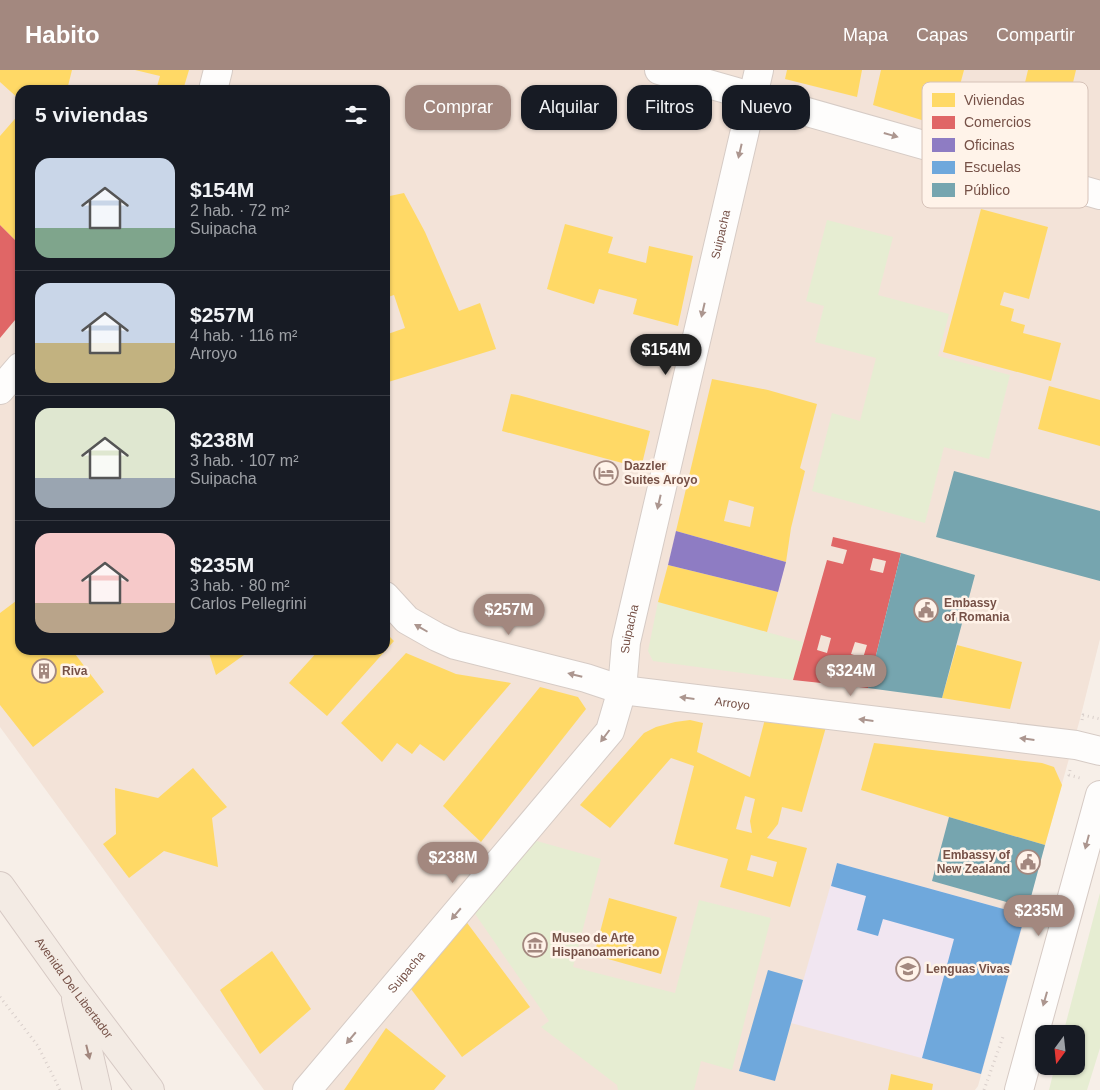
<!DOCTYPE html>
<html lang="es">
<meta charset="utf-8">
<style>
:root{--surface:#171b24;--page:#20242c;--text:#f1f3f6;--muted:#9ea1a6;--line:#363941;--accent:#a3887f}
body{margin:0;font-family:Helvetica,sans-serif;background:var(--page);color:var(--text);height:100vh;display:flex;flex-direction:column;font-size:19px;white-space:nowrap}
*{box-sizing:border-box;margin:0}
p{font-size:16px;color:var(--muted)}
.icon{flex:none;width:28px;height:28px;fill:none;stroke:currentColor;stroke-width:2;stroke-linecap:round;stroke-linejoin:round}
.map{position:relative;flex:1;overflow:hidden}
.side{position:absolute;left:15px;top:15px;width:375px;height:570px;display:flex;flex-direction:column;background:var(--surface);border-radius:15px;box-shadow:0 1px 4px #0004}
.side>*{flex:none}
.top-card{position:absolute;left:405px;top:15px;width:475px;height:45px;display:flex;gap:10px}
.needle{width:32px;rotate:195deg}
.buttons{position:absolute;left:1035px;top:955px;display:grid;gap:10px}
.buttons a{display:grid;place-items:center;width:50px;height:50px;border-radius:10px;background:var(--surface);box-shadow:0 1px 4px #0004;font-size:25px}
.price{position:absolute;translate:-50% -42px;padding:0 11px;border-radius:18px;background:var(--accent);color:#fff;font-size:16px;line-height:32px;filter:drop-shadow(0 1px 2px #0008)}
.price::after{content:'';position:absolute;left:50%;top:30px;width:15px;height:11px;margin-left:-8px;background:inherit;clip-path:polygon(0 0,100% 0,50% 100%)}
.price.on{background:#222;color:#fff}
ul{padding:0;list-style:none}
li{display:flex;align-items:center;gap:15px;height:125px;padding:0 20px}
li+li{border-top:1px solid var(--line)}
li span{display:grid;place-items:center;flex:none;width:140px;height:100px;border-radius:15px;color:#555}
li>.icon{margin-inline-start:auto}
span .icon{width:60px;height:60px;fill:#fffc;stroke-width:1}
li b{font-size:21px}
h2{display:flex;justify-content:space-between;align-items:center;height:60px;padding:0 20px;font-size:21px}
.pill{padding:0 18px;border-radius:15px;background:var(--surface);box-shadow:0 1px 4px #0004;font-size:18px;line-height:45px}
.pill.on{background:var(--accent);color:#fff}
header{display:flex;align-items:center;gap:30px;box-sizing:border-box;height:70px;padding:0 25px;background:var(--accent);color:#fff}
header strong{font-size:24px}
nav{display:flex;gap:28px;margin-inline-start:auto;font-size:18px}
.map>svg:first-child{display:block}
.residential{fill:#f3e3d8;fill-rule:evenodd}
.education{fill:#f1e6f1}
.green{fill:#e6edd2}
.homes{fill:#ffd966;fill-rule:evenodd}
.shops{fill:#e06666;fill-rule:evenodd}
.offices{fill:#8e7cc3}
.schools{fill:#6fa8dc}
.public{fill:#76a5af}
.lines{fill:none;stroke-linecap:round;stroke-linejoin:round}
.street-casing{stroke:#d6cbc5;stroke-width:30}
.secondary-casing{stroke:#d6cac4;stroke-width:30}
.primary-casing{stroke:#d6c9c4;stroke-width:30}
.path{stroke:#d9cfcb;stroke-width:3;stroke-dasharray:1 4;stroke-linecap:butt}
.street{stroke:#fefdfc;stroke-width:28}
.secondary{stroke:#fefdfc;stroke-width:28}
.primary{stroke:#f3ebe4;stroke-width:28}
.oneway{fill:#ac968f}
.oneway2{fill:#a2877e}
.labels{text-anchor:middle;stroke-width:5;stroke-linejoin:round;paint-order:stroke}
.street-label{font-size:12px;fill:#765147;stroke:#fff3e9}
.poi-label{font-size:12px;font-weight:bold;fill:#765147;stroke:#fff3e9;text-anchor:start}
.key{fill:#fff3e9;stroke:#d6c2b8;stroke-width:1}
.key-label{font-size:14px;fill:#765147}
</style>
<header>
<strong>Habito</strong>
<nav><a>Mapa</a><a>Capas</a><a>Compartir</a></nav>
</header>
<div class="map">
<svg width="1100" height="1020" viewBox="0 0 1100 1020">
<rect width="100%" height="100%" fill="#f7efe8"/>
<path class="residential" d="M0,0H1100V569L1080,649L978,1016L975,1020H264L0,657ZM20,20H385V580H20Z"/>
<path class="education" d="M837,793L1025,845L981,1004L791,953Z"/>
<path class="green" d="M827,150L893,167L878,225L949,244L938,286L1010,305L989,389L944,377L925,453L812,421L832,343L860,351L876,288L815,272L824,236L806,231Z
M658,532L803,572L793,610L653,591L648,581Z
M526,768L601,789L573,897L675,923L699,830L771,848L732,1000L701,991L694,1020H618L617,1015L541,957L549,951L471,838Z
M1100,823V978L1087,1020H1049L1055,996H1076V964H1063Z"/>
<path class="homes" d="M0,0H72L67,20H20V30L0,12Z
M135,0H189L183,20H156L160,6Z
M787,0H862L857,27L785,9Z
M881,0H964L960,15L977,19L967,64L873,35Z
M1028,0H1076L1055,88L1008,73L1015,42L1032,46L1037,24L1023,21Z
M20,43V175L0,155V66Z
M404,123L425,162L459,241L480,233L496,279L385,313V265L405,258L394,225L385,228V127Z
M981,139L1048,157L1029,229L1004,222L1000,235L1014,239L1011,251L1025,255L1023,263L1061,273L1051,311L943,282Z
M565,154L613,167L608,183L646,193L649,176L693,186L678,256L633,244L637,229L599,219L594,234L547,219Z
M712,309L768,320L817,334L800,398L805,401L791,458L786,492L676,461ZM729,430L754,437L750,457L724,451Z
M1049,316L1100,330V376L1038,359Z
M511,324L518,325L650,361L641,398L502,361Z
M668,495L778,522L767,562L658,532Z
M20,528V580H72L104,622L33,677L0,635V543Z
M385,562L394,571L327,646L289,613L319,580H385Z
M957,575L1022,592L1010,639L942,628Z
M208,580H251L216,605Z
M406,583L456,604L511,613L444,691L420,674L412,684L397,673L382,692L341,653Z
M540,617L578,627L586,639L481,772L443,736Z
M765,649L826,657L802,742L782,737L778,754L767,768L807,778L790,837L720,817L728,789L674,774L694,696L671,688L610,758L580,735L644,663L656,657L675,652L690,650L703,653L697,682L750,707ZM745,726L755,729L750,751L752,763L736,759ZM751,785L777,792L773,807L747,800Z
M874,673L1042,693L1054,697L1062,715L1045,775L949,747L861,720Z
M193,698L227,737L212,748L218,797L164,781L129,808L103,774L116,764L115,718L158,728Z
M609,828L677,847L661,904L594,885Z
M459,842L530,937L462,987L405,911Z
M272,881L311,939L260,984L220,920Z
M386,958L446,1006L434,1020H344Z
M891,1004L933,1014L932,1020H888Z"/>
<path class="shops" d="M0,155L20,175V244L0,268Z
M833,467L901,483L868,618L793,610L827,490L843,494L847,480L831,476ZM873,488L886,491L883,503L870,500ZM821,565L831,568L827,583L817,580ZM855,572L867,575L863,588L851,584Z"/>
<path class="offices" d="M676,461L786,492L778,522L668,495Z"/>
<path class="schools" d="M837,793L1025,845L981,1004L922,988L954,869L883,849L878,866L857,860L866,826L831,816Z
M768,900L803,910L775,1011L739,1001Z"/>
<path class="public" d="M954,401L1100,441V511L936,467Z
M901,483L975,505L942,628L868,618Z
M949,747L1045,775L1028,838L932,811Z"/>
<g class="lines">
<g class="street-casing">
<g id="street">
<path d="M659,0L1100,125"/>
<path d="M213,20L218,0"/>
<path d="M0,320L20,297"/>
<path id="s1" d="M385,526L407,550L437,567L455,575L586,608L622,620L1076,675L1100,681"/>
<path id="s2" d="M307,1020L610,661L622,620L626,572L759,0"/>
</g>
</g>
<g class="secondary-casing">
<path id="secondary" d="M1019,1020L1100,725"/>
</g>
<g class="primary-casing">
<g id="primary">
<path id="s3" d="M0,816L73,918L150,1020"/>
<path d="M76,929L97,1020"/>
</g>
</g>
<path class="path" d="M1082,650L1083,645L1100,649
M1070,700L1069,705L1080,708
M0,927L38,976L60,1020
M984,1020L1004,964"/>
<use href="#street" class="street"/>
<use href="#secondary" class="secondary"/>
<use href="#primary" class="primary"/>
</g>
<defs><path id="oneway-solid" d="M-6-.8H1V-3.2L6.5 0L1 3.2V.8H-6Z" transform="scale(1.25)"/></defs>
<g class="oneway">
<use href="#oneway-solid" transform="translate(891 65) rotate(16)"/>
<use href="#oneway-solid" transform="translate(740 81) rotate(103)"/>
<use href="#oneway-solid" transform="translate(703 240) rotate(103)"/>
<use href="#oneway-solid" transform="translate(659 432) rotate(103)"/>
<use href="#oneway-solid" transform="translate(421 558) rotate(-150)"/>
<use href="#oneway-solid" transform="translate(575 605) rotate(-166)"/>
<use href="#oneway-solid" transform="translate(687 628) rotate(-173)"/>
<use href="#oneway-solid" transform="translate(866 650) rotate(-173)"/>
<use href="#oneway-solid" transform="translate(605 666) rotate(127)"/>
<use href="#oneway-solid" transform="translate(1027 669) rotate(-173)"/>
<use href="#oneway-solid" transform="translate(1087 772) rotate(105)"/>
<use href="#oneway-solid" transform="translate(456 844) rotate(130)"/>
<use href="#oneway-solid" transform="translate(1045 929) rotate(106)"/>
<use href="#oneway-solid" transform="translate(351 968) rotate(130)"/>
</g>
<use class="oneway2" href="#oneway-solid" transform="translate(88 982) rotate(76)"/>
<defs>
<g id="hotel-ring" transform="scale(1.25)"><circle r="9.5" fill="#fff3e9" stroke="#a3887f" stroke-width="1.5"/><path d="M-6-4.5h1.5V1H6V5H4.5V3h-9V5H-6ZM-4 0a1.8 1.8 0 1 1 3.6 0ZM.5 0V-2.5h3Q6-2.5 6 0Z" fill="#a3887f"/></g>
<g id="civic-ring" transform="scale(1.25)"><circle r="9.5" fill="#fff3e9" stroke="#a3887f" stroke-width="1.5"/><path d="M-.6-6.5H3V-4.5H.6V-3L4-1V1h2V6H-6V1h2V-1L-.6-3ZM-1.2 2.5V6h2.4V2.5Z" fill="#a3887f"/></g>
<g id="building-ring" transform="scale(1.25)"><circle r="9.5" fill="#fff3e9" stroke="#a3887f" stroke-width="1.5"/><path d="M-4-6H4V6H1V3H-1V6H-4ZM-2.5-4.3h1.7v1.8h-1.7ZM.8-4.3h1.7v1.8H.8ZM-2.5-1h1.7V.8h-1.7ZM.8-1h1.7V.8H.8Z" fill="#a3887f"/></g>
<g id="museum-ring" transform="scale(1.25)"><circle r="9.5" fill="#fff3e9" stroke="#a3887f" stroke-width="1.5"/><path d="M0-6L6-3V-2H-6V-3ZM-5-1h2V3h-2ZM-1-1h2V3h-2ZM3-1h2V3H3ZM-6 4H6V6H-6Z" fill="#a3887f"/></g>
<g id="school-ring" transform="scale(1.25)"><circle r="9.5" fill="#fff3e9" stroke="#a3887f" stroke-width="1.5"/><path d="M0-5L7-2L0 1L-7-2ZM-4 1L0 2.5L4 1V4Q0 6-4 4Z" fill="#a3887f"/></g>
</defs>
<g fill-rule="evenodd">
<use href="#hotel-ring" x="606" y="403"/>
<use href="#civic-ring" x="926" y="540"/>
<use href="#building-ring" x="44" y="601"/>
<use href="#civic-ring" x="1028" y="792"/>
<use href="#museum-ring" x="535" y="875"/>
<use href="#school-ring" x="908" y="899"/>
</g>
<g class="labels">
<g class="street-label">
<text dy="4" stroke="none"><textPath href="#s2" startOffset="979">Suipacha</textPath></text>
<text dy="4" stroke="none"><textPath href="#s2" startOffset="574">Suipacha</textPath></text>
<text dy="4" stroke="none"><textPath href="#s1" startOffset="371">Arroyo</textPath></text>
<text dy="4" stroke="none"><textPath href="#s2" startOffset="154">Suipacha</textPath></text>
<text dy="4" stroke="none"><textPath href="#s3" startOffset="126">Avenida Del Libertador</textPath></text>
</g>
<g class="poi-label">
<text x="624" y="400">Dazzler<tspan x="624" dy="14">Suites Aroyo</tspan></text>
<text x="944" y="537">Embassy<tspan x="944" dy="14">of Romania</tspan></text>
<text x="62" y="605">Riva</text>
<text x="1010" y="789" text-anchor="end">Embassy of<tspan x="1010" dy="14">New Zealand</tspan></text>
<text x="552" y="872">Museo de Arte<tspan x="552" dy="14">Hispanoamericano</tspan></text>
<text x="926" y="903">Lenguas Vivas</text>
</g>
</g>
<rect x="922" y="12" width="166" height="126" rx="8" class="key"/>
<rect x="932" y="23" width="23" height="14" fill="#ffd966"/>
<rect x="932" y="46" width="23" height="13" fill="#e06666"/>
<rect x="932" y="68" width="23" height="14" fill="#8e7cc3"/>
<rect x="932" y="91" width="23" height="13" fill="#6fa8dc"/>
<rect x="932" y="113" width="23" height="14" fill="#76a5af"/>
<g class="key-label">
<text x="964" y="35">Viviendas</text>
<text x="964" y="57">Comercios</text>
<text x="964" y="80">Oficinas</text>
<text x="964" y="102">Escuelas</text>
<text x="964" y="125">Público</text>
</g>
</svg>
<div class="buttons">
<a><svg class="needle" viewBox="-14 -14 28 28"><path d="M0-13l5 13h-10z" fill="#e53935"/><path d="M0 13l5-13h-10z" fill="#9ea1a6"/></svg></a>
</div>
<b class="price on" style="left:666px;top:306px">$154M</b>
<b class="price" style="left:509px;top:566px">$257M</b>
<b class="price" style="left:851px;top:627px">$324M</b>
<b class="price" style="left:453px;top:814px">$238M</b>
<b class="price" style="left:1039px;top:867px">$235M</b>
<div class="top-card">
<a class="pill on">Comprar</a>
<a class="pill">Alquilar</a>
<a class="pill">Filtros</a>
<a class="pill">Nuevo</a>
</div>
<section class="side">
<h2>5 viviendas<svg class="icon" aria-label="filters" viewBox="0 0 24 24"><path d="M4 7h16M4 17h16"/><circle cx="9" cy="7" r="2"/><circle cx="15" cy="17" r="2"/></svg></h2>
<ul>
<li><span style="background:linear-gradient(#c9d6e8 70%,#7fa58c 0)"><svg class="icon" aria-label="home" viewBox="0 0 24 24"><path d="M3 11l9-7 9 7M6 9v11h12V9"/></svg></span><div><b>$154M</b><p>2 hab. · 72 m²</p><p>Suipacha</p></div></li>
<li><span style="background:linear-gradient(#c9d6e8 60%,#c2b280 0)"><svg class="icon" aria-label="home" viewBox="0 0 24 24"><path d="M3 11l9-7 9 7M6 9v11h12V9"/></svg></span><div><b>$257M</b><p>4 hab. · 116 m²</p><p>Arroyo</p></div></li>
<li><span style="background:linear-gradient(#dfe7d0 70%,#9aa5b1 0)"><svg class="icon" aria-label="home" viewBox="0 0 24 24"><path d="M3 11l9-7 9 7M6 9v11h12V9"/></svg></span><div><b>$238M</b><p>3 hab. · 107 m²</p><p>Suipacha</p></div></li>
<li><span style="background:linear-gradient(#f6c9c9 70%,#b9a48a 0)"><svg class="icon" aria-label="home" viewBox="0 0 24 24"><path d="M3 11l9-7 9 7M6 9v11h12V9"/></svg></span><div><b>$235M</b><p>3 hab. · 80 m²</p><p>Carlos Pellegrini</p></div></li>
</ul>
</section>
</div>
